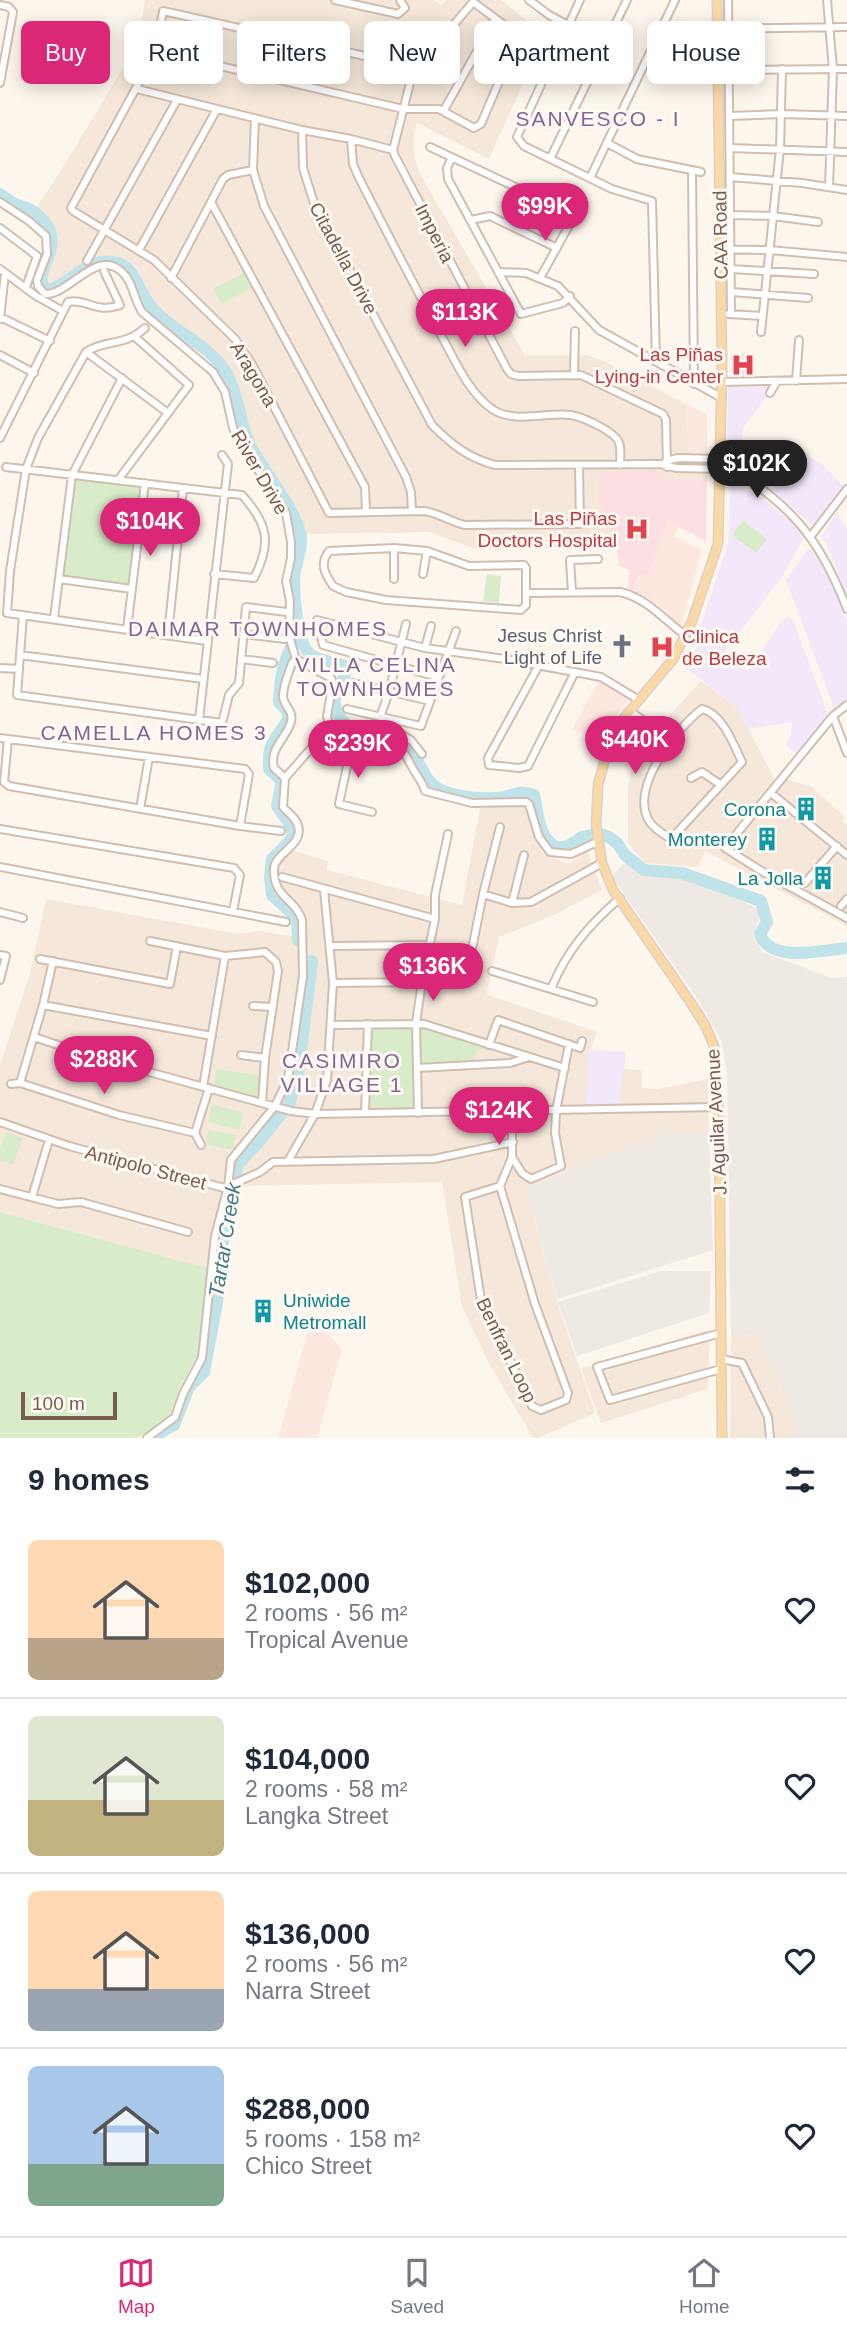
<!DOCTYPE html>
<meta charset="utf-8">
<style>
:root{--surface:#fff;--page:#f2f2f3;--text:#1f2937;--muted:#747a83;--line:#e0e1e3;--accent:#db2777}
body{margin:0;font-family:Arial,sans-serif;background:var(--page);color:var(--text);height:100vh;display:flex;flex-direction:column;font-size:26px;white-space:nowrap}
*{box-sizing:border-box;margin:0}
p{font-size:23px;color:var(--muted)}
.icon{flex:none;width:38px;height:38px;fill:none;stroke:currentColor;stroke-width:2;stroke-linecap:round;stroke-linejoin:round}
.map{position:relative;height:1438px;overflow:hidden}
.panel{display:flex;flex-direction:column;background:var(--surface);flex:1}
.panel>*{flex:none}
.top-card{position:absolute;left:21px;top:21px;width:805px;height:63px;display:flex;gap:14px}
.scale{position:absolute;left:21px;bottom:18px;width:96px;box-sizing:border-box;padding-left:7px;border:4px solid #7a5c4d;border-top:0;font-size:19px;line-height:24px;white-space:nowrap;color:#7a5c4d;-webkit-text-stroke:5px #fffaf3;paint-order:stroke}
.price{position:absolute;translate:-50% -60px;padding:0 16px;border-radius:24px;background:var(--accent);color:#fff;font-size:23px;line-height:46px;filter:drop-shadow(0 2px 4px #0008)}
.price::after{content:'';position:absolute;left:50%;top:42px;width:21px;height:16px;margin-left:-10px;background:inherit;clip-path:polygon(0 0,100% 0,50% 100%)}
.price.active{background:#222;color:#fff}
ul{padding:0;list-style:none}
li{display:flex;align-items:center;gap:21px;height:175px;padding:0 28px}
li+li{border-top:2px solid var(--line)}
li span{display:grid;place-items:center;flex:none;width:196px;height:140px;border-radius:10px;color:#555}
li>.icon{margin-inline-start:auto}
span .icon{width:84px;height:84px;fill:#fffc;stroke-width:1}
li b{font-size:30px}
h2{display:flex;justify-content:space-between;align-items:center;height:84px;padding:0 28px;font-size:30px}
.chip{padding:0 24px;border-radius:10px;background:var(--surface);box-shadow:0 4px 18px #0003;font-size:24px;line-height:63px}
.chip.active{background:var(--accent);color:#fff}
.tabs{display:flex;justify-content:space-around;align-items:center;height:98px;border-top:2px solid var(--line);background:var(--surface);font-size:19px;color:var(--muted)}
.tabs a{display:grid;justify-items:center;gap:4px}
.tabs .active{color:var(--accent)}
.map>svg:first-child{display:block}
.residential{fill:#f5e8da}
.commercial{fill:#fde8e0}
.industrial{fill:#efe9e4}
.education{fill:#f3e8fa}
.medical{fill:#fbdfe3}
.green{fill:#d8ecc9}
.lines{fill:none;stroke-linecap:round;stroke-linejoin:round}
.river{stroke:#bfe3e8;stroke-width:12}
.minor-casing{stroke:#d1beb0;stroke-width:10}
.major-casing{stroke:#dad1cd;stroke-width:11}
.minor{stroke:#fff;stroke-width:6}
.major{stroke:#fbd9a5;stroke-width:8}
.labels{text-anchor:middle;stroke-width:6;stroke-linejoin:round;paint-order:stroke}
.street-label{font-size:19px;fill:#7a5c4d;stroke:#fffaf3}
.health-label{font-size:19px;fill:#be3a42;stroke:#fffaf3;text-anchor:end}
.worship-label{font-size:19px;fill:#5b616d;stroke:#fffaf3;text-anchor:end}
.culture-label{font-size:19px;fill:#0d838f;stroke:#fffaf3;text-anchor:end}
.neighbourhood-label{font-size:21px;letter-spacing:2px;fill:#846695;stroke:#fffaf3}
.water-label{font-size:21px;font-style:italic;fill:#437c86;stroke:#fffaf3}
</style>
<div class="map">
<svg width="847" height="1438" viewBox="0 0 847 1438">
<rect width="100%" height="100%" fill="#fdf6ec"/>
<path class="residential" d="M145,0H434L441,5L446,0H501L545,35L489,159L417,123L414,134V155L419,172L525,355H587L602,360L686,404L689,449L707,451V479H666L599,504L616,546L478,550L429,532L301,534L295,519L248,442L236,403L235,392L227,373L214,357L153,309L141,294L130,269L121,264L110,261L93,263L58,288L47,291L41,285L40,274L51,254L53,243L50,230L34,211L60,172L137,45Z
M701,681L738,708L775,781L787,779L812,787L845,817L843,822L847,825V926L705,851L699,867L645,863L628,843V786L634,763L645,742Z
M528,804L542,852L567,864L587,850L602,890L554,915L499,937L487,995L597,1032L590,1050L626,1052L624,1069L642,1070V1088L658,1089L708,1079L709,1133H664L526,1188L559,1308L595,1413L538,1438H533L490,1365L462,1307L442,1182L245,1186L225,1183L212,1230L207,1268L0,1212V1066L30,973L46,899L238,934L259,931L291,936H305L304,914L299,907L283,894L278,877L276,865L292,850L328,861L327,870L462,905L480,808Z
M710,1329L708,1389L601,1423L581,1368Z
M758,1335L799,1432V1438H730L731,1336Z"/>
<path class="commercial" d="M686,404L707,414V451L689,450Z
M668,519L680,525L674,536L702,550L681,627L653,602L633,591L638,573L648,576Z
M599,680L621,692L630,699L600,738L572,730Z
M310,1323L320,1325L342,1350L317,1438H278Z"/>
<path class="industrial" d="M626,862L641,873L683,878L709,886L761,910L754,937L762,952L832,978L847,977V1438H799V1432L758,1335L731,1336L727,1072L722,1042L699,1001L613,878L615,872Z
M664,1133H709L713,1250L557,1299L526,1188Z
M662,1271H711L709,1313L577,1356L558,1302Z"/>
<path class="education" d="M774,385L743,429L740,466L727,456L728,386Z
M797,448L822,464L843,486L813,526L772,489Z
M731,481L765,500L802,531L805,536L784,574L723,655L748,671L782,620L790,617L794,622L828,715L796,753L786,746L791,734L792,722L748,729L738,708L684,667L702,641L708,644L697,636L728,543Z
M837,512L847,530V595L826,543L821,537Z
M812,547L832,582L847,620V699L834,708L786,580L807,550Z
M589,1050L626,1052L619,1106L586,1108Z"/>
<path class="medical" d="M731,353H754L755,378L732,376Z
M657,470L666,479H707L706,542L668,520L648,577L638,573L633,591L627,590L630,570L619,566L616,546L599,504V473Z"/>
<path class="green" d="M244,273L252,288L221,304L213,289Z
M75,480L140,487L128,584L63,576Z
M743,521L767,539L756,553L732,535Z
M487,574L501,576L499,603L483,601Z
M419,1025L490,1047L489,1050L480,1049L473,1058L477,1063L419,1064Z
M413,1027L414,1110L371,1111L372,1028Z
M216,1069L262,1076L259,1097L214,1085Z
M212,1104L244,1113L239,1130L208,1122Z
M208,1130L236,1135L233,1150L205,1144Z
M6,1132L23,1138L13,1165L0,1160V1149Z
M0,1212L207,1268L198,1354L180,1388L168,1420L137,1438H0Z"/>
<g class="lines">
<path class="river" d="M0,194C4,197 9,201 14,203C20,207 29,207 34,212C77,245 26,269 47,291C70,284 87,258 113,262C136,265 138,292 152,308C174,333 210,344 227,374C239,396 239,422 250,445C262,469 295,509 300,532C304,546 295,564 294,579C294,596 297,646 311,655C321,662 336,661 346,667C347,678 337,686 335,697C332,721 360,738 381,740C389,740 396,738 403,742C420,753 420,779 439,789C455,797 480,799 498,798C513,797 519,789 534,795C539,816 537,836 557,848L568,846L582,837L600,834L609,837L618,844L625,855L644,870L682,873L761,901L767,922L760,934C771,964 822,950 847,948
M298,940L297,918L272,895L270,877L272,859C297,833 300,838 277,806L282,781L269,769C267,742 276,740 289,718L287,711L279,702C280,676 284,655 299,634
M157,1438L161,1432L174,1425L189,1387L204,1372L217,1303L222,1246L234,1194L237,1165L258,1143L289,1104L298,1075L312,961"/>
<g class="minor-casing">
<path id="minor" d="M335,0L398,14L405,8L400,0
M529,0L549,15L568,25
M580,0L517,137L524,146L612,189L652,201L656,361
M728,0L731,314
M827,0L833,69L829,187
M0,5L9,7L13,12L0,83
M717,29L847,27
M526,41L473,2L424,60L414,67L393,150L395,156L507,369L511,374L518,376L581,375L663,414L666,420L667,467
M156,51L403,109H439L474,128L481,124L518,37
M414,67L163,11L156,51L71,208L73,211L154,260L235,339L253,366L329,513L424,511C439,513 451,522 465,525L580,524L579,466
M728,70L847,69
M137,89L302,130L351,139L393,150
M444,110L495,19
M729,116L782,114L847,116
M255,118L253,170L264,206L406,477L411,492L412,511
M302,130L303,168L314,203L432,425C451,444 468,458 495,465L661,464L676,468L721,469L727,465
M351,139L353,164L359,178C386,231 413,283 441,335C455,360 468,392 492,409C514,424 547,412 571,415C582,417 592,422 601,427C622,439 621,442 620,465
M607,143L637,159L701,172
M430,147L573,214L572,220L540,278
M729,148L847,152
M452,157L447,168L448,179L521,314L563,303L570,296
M550,159L627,0
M692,170L694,384
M730,177L802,183L847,190
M590,178L675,0
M0,202L29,221L46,236L47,254L37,280L38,286L45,294C70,295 98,246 123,273C133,282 134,300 142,312L213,372L225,392L233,428L239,441L286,513L291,542V558L286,581L290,601L289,636L296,659L331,678L333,682L327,716L330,731C352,751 388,735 403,752C407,756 409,762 412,767C416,775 423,782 425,791L472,803L526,802L529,804L539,837L550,852L571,854L597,842
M212,204L365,487L366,512
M731,215L773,216L818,222
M471,220L490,216L557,248
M0,228L37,256L26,287
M721,249L770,250L847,257
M139,250L217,109
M87,261L177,100
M0,269L36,296L63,311
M731,269L814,274
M498,272L526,273L558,286L599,330L722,398
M171,278L223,179L228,175L253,170
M731,292L808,298
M729,314L762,316
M0,317L50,341
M0,319L5,273
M145,328C124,347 105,339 86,352L38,438L26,469L10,571L7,613L207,641
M761,332L780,149L782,69
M86,352L168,413
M0,355L34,373
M574,374L575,331
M796,381L799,340
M722,382L847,379
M770,393L777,381
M0,438L68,302C86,298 96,314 120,305L104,271
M666,461L678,458L721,459L727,465C791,505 820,538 847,609
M6,467L242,495C268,524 272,543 254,578L214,574
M118,480L189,385L135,337
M811,536L847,489
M394,548L427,551L469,566L524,565L526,568V605L521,610L386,600L346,592L333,586C325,574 319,564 329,551Z
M423,574L427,551
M59,579L132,589
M394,579V548
M572,592L570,560L598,559
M527,593L620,592C647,598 664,620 686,636
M23,615L17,695L222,723L229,695L239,683L246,607L287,612
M54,618L72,475L122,378
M127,629L145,483
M243,634L285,639
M168,635L183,488
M425,648L431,626
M20,655L203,679
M241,659L273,663
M539,665L488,758L489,765L519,768L528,766L575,672
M0,668L19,669
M438,677L323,645L317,620L425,648L505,659L601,677L639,700
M353,683L430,701
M847,705L833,716L725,848L763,872L847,918
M347,709L421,726L456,631
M702,709C722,713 734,745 742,762L671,839C663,834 650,826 647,817C633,783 677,728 702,709Z
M630,711L672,741
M833,716L847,753
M380,717L389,692L406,624
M199,720L228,464L222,455
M330,731L345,724L367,730L396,731L411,740L422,754
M0,738L245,769L249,774L240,826
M8,739L4,782L9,786L240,826L281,831
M352,743L339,804L372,812
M285,778L274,768C269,748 286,739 291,722C294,710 283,706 283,696C283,685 289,673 292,663L296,659
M691,778L702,772L721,785
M771,793L847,855
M140,809L149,757
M0,829L234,868L240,875L233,911
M0,867L286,922
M282,877L435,919
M805,883L837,846
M483,894L512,903L531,902L602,863
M512,903L524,855
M841,906L847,899
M0,912L23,918
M150,941L225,956L265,952L276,962L278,971L265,1058L262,1103
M331,946L429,945
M0,955L6,956L0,980
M40,959L170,984L177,946
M492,971L593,1002
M466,979L483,894L500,827
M333,983L422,982
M551,989C567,950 589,925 620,898
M43,1005L212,1036
M253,1006L272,1007
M331,1025L424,1024L565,1068
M34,1037L91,1056L291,1111L315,1114L718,1107
M489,1045L498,1020L580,1048L582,1041
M241,1055L265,1058
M417,1068L510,1063L529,1057
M20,1083L43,1005L53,961
M11,1084L20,1083L119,1115L195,1133
M203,1087L225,956
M365,1113L368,1024
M418,1113L416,1023L422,982L435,919V895L448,834
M0,1122L69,1146L224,1188L260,1172L273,1162L434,1159L513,1142
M201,1145L195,1133L209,1088
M512,1157L522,1173L531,1179L561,1166L555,1133L556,1111L569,1044
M288,1161L315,1114L327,1080L333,983L324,890
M500,1186L535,1304L568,1393L566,1400L541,1410L532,1406L481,1300L465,1197Z
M500,1186L512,1157V1111
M0,1189L58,1204L81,1202L188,1232
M32,1197L49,1140
M721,1333L597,1367L610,1400L721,1369
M721,1359L742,1363L768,1417L770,1438
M147,1438L175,1417L183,1394L202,1358L215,1236L228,1187L231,1160L275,1106L288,1079L303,976L302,920C296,899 273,898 274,869C274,853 307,844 297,823C295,817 287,812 283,807L285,778L321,737"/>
</g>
<g class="major-casing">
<path id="major" d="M717,0L722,366L718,544L692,621L674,658L624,718L610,741L598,785L596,824L602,863L613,890L691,1003L705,1025L714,1046L719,1116L722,1438"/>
</g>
<use href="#minor" class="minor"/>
<use href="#major" class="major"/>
</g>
<defs>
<g id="hospital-bare" transform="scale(1.89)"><path d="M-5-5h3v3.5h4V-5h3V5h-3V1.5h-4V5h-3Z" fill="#e0444e" stroke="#fffaf3" stroke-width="2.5" paint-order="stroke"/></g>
<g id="church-bare" transform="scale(1.89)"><path d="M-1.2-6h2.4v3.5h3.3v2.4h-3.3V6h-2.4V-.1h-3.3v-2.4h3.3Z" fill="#6b7280" stroke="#fffaf3" stroke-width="2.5" paint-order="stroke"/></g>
<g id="building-bare" transform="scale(1.89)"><path d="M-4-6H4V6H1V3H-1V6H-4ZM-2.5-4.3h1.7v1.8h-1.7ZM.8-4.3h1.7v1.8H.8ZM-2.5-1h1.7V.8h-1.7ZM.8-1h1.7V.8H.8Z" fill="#0f9aa8" stroke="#fffaf3" stroke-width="2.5" paint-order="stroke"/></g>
</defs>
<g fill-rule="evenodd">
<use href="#hospital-bare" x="743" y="365"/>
<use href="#hospital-bare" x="637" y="529"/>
<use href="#church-bare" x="622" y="646"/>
<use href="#hospital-bare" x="662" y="647"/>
<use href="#building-bare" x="806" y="809"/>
<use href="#building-bare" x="767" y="839"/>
<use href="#building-bare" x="823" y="878"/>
<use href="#building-bare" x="263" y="1311"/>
</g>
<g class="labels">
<g class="street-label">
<text transform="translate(435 233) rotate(63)" y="7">Imperia</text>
<text transform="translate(720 235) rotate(-91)" y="7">CAA Road</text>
<text transform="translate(344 258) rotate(62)" y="7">Citadella Drive</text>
<text transform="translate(254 374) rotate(59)" y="7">Aragona</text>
<text transform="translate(260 472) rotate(60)" y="7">River Drive</text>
<text transform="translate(716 1122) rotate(-93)" y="7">J. Aguilar Avenue</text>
<text transform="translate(146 1167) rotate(15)" y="7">Antipolo Street</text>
<text transform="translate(507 1350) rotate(64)" y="7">Benfran Loop</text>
</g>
<g class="health-label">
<text x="723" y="361">Las Piñas<tspan x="723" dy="22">Lying-in Center</tspan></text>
<text x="617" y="525">Las Piñas<tspan x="617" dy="22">Doctors Hospital</tspan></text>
<text x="682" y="643" text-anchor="start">Clinica<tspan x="682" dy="22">de Beleza</tspan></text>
</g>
<g class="worship-label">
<text x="602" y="642">Jesus Christ<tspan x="602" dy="22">Light of Life</tspan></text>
</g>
<g class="culture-label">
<text x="786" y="816">Corona</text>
<text x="747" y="846">Monterey</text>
<text x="803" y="885">La Jolla</text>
<text x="283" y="1307" text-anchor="start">Uniwide<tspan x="283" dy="22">Metromall</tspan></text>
</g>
<g class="neighbourhood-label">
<text x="598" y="126">SANVESCO - I</text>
<text x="258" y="636">DAIMAR TOWNHOMES</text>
<text x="376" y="672">VILLA CELINA<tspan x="376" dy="24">TOWNHOMES</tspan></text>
<text x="154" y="740">CAMELLA HOMES 3</text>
<text x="342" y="1068">CASIMIRO<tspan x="342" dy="24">VILLAGE 1</tspan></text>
</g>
<g class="water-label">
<text transform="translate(225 1240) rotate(-81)" y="7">Tartar Creek</text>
</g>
</g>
</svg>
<div class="scale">100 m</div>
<b class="price" style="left:545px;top:243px">$99K</b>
<b class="price" style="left:465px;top:349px">$113K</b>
<b class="price active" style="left:757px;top:500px">$102K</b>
<b class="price" style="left:150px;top:558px">$104K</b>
<b class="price" style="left:635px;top:776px">$440K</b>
<b class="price" style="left:358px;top:780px">$239K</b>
<b class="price" style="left:433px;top:1003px">$136K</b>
<b class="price" style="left:104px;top:1096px">$288K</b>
<b class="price" style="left:499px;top:1147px">$124K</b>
<div class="top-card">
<a class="chip active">Buy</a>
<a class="chip">Rent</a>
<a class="chip">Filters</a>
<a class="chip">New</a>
<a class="chip">Apartment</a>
<a class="chip">House</a>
</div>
</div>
<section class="panel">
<h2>9 homes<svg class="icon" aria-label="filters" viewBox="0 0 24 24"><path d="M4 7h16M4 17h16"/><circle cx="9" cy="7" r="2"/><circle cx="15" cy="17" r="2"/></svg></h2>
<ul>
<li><span style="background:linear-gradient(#ffd9b3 70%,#b9a48a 0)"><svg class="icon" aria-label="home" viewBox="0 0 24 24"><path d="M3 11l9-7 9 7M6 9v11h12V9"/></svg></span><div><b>$102,000</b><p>2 rooms · 56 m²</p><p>Tropical Avenue</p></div><svg class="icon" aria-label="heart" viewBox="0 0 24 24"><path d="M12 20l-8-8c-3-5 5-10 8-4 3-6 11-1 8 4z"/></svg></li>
<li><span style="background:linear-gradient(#dfe7d0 60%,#c2b280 0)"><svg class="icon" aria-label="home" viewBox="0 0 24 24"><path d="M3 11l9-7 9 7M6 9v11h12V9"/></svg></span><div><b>$104,000</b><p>2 rooms · 58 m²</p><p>Langka Street</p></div><svg class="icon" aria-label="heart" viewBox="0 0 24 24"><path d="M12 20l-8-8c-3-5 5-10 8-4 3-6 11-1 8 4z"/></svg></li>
<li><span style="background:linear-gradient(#ffd9b3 70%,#9aa5b1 0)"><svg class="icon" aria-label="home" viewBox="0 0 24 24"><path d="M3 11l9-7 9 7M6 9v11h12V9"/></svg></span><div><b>$136,000</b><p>2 rooms · 56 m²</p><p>Narra Street</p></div><svg class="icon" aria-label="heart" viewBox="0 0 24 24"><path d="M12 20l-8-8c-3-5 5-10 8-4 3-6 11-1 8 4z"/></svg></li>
<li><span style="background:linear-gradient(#a9c7e8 70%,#7fa58c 0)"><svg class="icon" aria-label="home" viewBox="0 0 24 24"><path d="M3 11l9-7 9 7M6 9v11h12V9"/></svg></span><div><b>$288,000</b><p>5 rooms · 158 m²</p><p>Chico Street</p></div><svg class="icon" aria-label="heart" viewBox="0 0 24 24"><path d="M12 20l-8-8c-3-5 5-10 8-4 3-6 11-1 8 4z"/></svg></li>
</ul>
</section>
<nav class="tabs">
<a class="active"><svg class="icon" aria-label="map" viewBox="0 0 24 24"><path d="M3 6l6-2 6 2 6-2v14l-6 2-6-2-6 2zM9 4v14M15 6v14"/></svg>Map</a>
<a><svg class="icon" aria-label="saved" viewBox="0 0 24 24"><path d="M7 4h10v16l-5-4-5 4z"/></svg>Saved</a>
<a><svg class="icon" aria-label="home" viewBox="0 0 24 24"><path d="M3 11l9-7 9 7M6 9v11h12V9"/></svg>Home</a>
</nav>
